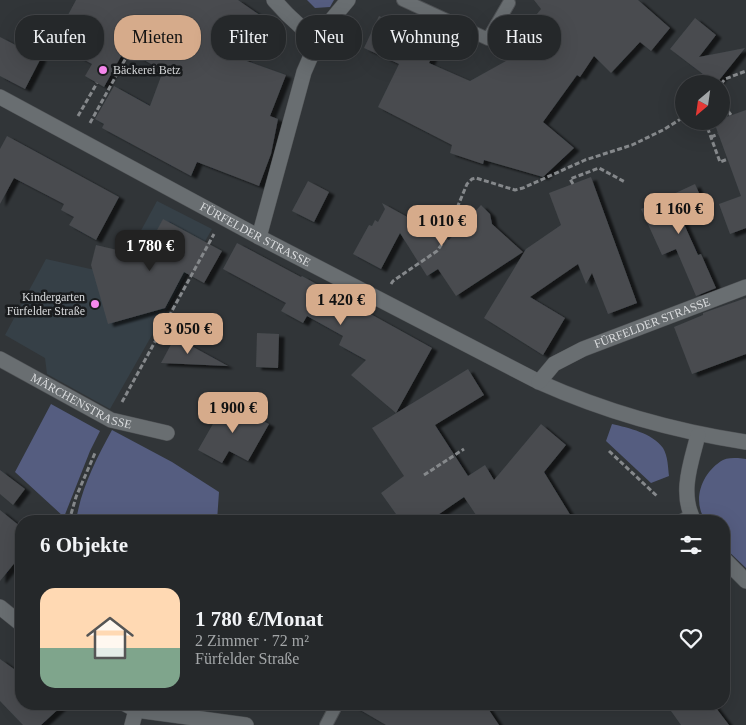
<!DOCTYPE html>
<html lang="de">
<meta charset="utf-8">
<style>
:root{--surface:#25282a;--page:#2d3032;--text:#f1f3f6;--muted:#a3a6a8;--line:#424447;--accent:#d6ab8b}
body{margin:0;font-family:Georgia,serif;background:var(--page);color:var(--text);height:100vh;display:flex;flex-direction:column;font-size:19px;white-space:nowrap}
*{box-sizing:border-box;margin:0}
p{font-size:16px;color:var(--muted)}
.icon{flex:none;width:28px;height:28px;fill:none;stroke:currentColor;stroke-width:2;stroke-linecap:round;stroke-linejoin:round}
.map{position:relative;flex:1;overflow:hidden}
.side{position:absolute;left:15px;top:515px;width:715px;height:195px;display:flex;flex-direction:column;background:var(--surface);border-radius:20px;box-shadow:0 5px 20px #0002,0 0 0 1px var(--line)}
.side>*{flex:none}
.hud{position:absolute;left:15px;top:15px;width:716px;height:45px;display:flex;gap:10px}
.needle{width:32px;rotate:209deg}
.fabs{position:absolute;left:675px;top:75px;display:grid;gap:10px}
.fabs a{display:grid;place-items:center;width:55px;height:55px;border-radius:50%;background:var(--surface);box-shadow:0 5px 20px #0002,0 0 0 1px var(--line);font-size:25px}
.price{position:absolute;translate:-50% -42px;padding:0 11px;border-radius:10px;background:var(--accent);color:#111;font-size:16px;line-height:32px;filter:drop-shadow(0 1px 2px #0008)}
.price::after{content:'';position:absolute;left:50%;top:30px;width:15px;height:11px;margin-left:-8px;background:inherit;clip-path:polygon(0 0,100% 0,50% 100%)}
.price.selected{background:#222;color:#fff}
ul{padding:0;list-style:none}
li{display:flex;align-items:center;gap:15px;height:125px;padding:0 25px}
li span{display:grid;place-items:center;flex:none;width:140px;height:100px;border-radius:15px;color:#555}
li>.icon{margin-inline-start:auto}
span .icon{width:60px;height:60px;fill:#fffc;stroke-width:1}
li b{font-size:21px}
h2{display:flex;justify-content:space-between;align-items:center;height:60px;padding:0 25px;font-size:21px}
.chip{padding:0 18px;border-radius:20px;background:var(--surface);box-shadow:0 5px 20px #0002,0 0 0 1px var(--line);font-size:18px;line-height:45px}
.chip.selected{background:var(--accent);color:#111}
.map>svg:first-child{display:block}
.built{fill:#364047}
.green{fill:#555d80}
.building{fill:#484b4f;filter:url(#shadow)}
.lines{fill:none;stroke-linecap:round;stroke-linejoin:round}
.lane-casing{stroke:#4f5255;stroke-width:14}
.street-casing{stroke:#4f5255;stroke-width:16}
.path{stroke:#85888b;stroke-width:3;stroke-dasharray:5 2.5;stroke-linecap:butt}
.lane{stroke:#696e71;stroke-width:12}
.street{stroke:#696e71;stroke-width:15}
.poi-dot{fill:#f688ed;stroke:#1a1c1e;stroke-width:2}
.labels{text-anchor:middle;stroke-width:5;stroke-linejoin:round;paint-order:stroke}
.poi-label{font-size:12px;fill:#dadcde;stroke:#1a1c1e;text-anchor:start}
.street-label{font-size:12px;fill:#dadcde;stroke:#1a1c1e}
</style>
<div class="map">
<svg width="746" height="725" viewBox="0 0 746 725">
<defs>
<filter id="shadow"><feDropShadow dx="5.5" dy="3" stdDeviation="1" flood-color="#0009"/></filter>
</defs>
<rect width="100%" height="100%" fill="#313538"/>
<path class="built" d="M157,201L212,229L110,409L47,374L45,358L5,335L46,259L117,275Z"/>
<path class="green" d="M307,0H334L330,7L315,8Z
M51,404L100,431L90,451L64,517L15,472Z
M612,424C629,428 652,433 663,448C668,456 668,468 669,476L651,483L606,441Z
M112,430L172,462L219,492L217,521H76C81,489 96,459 112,430Z
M738,458L746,459V568L724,547V521H706C691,501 702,472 723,460C727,458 733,458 738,458Z"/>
<path class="building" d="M76,0H238L270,22L244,60L286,75L270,116L278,119L271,154L259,186L197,162L191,176L102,128L104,124L95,119L114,86L150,106L163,71L125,49L104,87L85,76L92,64L53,43Z
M534,0H638L670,28L651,51L640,42L611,73L594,56L580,77L577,75L543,122L574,148L543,177L484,160L483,164L450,153L452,145L378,107L399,64L364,48L379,16L438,43L429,63L470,81L515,56L508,50L541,9Z
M695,18L716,35L699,57L745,48L716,84L670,49Z
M0,37L41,58L25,89L0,76Z
M746,110V228L730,234L719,204L741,196L714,122L721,121V119Z
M7,136L119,197L96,240L69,225L74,217L61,210L64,204L14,178L0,204V149Z
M591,177L637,303L608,314L592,273L586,284L578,264L530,297L565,318L543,355L484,318L526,249L561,225L549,193Z
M308,181L329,192L314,222L292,211Z
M695,184L703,202L679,213L698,255L701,254L716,288L696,296L676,249L662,255L641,209Z
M382,203L449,240L481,205L490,214L492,224L523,252L456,296L438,269L427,276L400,233L381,269L353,254L369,225L372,226L375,220L378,222L385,209Z
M163,219L222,251L204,283L184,272L165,308L108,324L91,265L96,245L143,256Z
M237,243L301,277L302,276L432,348L396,413L351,375L366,360L339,345L343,336L307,316L303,323L281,311L286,303L223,269Z
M746,298V354L692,374L674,327L703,315V313Z
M257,333L279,334L278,368L256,367Z
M175,337L228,366L161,363Z
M468,369L484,395L435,425L468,476L485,465L494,480L541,424L566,445L544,472L574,521H480L464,497L429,521H401L381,493L404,476L372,428Z
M226,401L269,424L248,461L229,451L222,463L198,450Z
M0,470L25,489L13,505L0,494Z
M0,510L21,527V555L0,581Z
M0,659L21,674V704H64L41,725H23L0,701Z
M350,704H485L499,725H386Z
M666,704H713L729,725H681Z"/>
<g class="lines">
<g class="lane-casing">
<path id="lane" d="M403,0L488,39L509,3
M681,521L691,515
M326,725L337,704"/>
</g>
<g class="street-casing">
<g id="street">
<path d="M274,0L287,14L317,42"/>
<path id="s1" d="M0,97L259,237L539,382C606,412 673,431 746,442"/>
<path d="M259,237L304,72L317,42L328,24L348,0"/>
<path id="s2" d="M0,359L111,420L167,433"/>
<path id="s3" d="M539,382L554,364L583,349L746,287"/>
<path d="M694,521C679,493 691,463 698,435"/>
<path d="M724,559L746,581"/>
<path d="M0,607L21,624"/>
<path d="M125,704L136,710L246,725"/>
<path d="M132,725L136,710"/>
</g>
</g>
<path class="path" d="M721,84L725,79L746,71
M721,114L728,111L731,115
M78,116L97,83
M705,121L720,162L728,159
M90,123L127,56
M711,137L718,134
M573,184L570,179L599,168L625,182
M452,220L462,225
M391,284L393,281L437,251L442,244L467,184L472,179L476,178L515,190L523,188L585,160L632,145L663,130L684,117
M122,402L214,234
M609,451L658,497
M424,475L464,449
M69,521L76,497L95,453"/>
<use href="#lane" class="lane"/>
<use href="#street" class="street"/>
</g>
<g class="poi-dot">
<circle cx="103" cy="70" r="5"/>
<circle cx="95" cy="304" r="5"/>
</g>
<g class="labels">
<g class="poi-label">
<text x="113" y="74">Bäckerei Betz</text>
<text x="85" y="301" text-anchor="end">Kindergarten<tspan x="85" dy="14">Fürfelder Straße</tspan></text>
</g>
<g class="street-label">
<text dy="4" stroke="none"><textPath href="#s1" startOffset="290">FÜRFELDER STRASSE</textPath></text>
<text dy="4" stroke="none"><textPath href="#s3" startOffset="130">FÜRFELDER STRASSE</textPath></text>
<text dy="4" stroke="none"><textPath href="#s2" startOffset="92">MÄRCHENSTRASSE</textPath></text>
</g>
</g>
</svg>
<div class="fabs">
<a><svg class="needle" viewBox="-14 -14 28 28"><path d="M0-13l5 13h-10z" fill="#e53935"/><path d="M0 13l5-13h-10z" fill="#a3a6a8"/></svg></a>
</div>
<b class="price" style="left:679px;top:235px">1 160 €</b>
<b class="price" style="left:442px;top:247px">1 010 €</b>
<b class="price selected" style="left:150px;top:272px">1 780 €</b>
<b class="price" style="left:341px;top:326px">1 420 €</b>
<b class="price" style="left:188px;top:355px">3 050 €</b>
<b class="price" style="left:233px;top:434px">1 900 €</b>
<div class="hud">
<a class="chip">Kaufen</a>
<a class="chip selected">Mieten</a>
<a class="chip">Filter</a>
<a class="chip">Neu</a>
<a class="chip">Wohnung</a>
<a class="chip">Haus</a>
</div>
<section class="side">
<h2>6 Objekte<svg class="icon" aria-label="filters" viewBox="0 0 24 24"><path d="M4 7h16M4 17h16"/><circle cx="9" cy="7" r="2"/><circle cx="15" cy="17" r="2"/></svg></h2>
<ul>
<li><span style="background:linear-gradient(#ffd9b3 60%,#7fa58c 0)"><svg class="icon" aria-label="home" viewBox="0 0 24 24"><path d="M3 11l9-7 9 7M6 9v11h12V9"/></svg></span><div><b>1 780 €/Monat</b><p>2 Zimmer · 72 m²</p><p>Fürfelder Straße</p></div><svg class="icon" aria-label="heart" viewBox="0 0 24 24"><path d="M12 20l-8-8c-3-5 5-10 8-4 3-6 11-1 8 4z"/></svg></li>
</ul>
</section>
</div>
